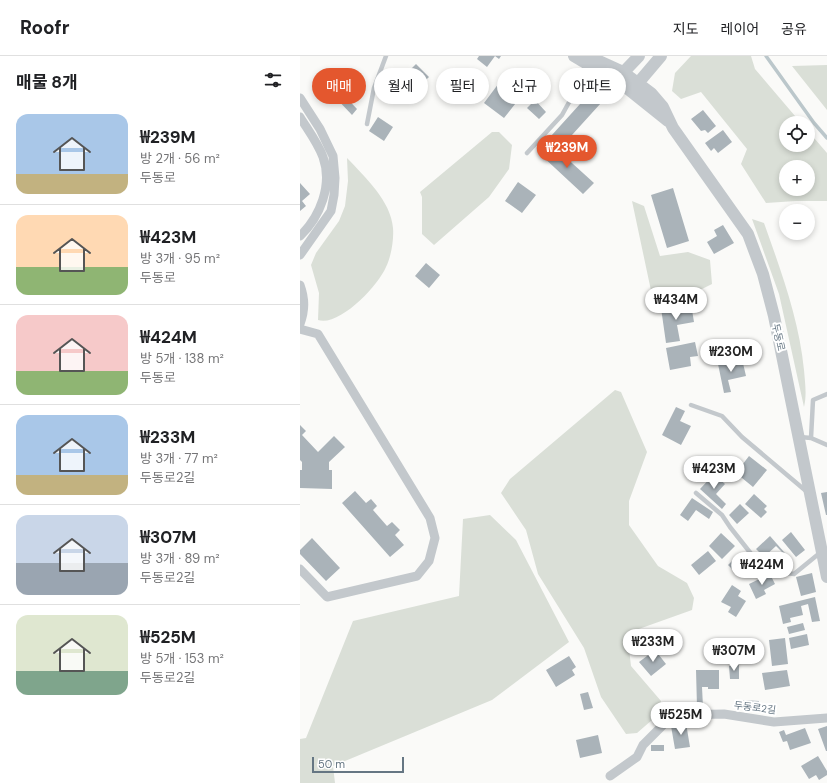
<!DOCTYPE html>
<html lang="ko">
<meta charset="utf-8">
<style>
:root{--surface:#fff;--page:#f6f6f6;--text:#202124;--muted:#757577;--line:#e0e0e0;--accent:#e4572e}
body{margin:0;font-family:"DM Sans","Noto Sans KR",sans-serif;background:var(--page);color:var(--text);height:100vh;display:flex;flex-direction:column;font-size:15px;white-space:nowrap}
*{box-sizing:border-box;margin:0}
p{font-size:13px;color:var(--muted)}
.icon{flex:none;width:22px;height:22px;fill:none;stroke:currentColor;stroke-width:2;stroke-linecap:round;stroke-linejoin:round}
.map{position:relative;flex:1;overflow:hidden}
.drawer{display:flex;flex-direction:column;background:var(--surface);width:300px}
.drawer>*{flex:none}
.banner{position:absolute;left:12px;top:12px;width:380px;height:36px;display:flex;gap:8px}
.fabs{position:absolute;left:479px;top:60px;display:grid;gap:8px}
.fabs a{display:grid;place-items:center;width:36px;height:36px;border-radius:50%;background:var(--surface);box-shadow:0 2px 6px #0003;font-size:20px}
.scale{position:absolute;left:12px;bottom:10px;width:92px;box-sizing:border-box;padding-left:4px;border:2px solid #657683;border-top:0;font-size:11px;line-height:14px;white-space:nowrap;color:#657683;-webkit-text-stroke:3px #fff;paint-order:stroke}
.price{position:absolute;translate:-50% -34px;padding:0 9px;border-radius:14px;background:#fff;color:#222;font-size:13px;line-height:26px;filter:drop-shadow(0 1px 2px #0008)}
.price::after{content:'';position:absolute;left:50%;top:24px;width:12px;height:9px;margin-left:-6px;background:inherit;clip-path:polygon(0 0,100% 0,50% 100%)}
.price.current{background:var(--accent);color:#fff}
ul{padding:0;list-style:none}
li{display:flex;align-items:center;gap:12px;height:100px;padding:0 16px}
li+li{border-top:1px solid var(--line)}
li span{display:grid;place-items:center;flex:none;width:112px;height:80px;border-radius:12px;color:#555}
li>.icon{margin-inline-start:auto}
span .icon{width:48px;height:48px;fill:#fffc;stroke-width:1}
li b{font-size:17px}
h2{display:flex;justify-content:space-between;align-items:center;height:48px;padding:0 16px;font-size:17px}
.chip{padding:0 14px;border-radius:18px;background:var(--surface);box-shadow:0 2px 6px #0003;font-size:14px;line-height:36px}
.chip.current{background:var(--accent);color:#fff}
header{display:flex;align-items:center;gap:24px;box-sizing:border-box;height:56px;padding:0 20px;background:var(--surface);border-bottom:1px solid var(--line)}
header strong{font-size:19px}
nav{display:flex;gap:22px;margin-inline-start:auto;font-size:14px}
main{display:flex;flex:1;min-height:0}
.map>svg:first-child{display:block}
.green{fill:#dadfd7;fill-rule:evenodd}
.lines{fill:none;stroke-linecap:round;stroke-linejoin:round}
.stream{stroke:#bbc7cb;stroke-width:3.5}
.building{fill:#aab3b9}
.service{stroke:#c3c8cc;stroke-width:4.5}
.minor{stroke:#c3c8cc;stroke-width:9}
.tertiary{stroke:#c3c8cc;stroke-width:12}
.labels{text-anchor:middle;stroke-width:4;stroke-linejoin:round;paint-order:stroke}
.street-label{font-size:10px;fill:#657683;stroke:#fff}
</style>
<header>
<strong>Roofr</strong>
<nav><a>지도</a><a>레이어</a><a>공유</a></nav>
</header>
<main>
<section class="drawer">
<h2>매물 8개<svg class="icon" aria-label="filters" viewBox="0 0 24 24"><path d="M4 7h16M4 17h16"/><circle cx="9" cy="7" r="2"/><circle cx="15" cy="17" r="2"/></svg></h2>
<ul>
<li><span style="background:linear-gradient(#a9c7e8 75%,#c2b280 0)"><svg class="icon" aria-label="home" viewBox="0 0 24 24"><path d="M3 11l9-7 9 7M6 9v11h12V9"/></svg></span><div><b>₩239M</b><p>방 2개 · 56 m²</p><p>두동로</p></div></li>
<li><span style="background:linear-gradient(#ffd9b3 65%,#8fb573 0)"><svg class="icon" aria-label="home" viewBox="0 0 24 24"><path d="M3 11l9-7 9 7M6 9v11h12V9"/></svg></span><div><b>₩423M</b><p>방 3개 · 95 m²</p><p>두동로</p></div></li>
<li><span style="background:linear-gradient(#f6c9c9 70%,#8fb573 0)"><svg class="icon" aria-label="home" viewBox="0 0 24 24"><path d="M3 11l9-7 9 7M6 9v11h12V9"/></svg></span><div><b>₩424M</b><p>방 5개 · 138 m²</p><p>두동로</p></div></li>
<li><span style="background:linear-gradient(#a9c7e8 75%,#c2b280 0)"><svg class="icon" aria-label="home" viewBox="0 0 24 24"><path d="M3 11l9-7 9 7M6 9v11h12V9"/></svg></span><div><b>₩233M</b><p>방 3개 · 77 m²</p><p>두동로2길</p></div></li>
<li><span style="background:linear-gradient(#c9d6e8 60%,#9aa5b1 0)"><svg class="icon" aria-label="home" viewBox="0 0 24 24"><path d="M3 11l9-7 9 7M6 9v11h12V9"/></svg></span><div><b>₩307M</b><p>방 3개 · 89 m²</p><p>두동로2길</p></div></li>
<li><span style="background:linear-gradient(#dfe7d0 70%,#7fa58c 0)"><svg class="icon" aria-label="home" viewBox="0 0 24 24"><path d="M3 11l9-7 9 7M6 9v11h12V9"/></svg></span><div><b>₩525M</b><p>방 5개 · 153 m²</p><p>두동로2길</p></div></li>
</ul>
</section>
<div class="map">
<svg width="527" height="727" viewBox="0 0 527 727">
<rect width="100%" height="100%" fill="#fafaf8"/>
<path class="green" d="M391,0H451L455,13L501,67H486V89H508V75L527,97V145H496L466,147L441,108L447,93L401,36L381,43L372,35L375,17ZM486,111H508V133H486Z
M527,9V54L492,10Z
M192,76H199L212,89L209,113L189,141L134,189L122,178V141L120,136Z
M47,102C65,121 91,145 93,172C94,184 91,201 86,211C78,230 39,271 18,264L19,237L11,209L16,197L39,165L45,150L48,125Z
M332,145L344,150L360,200L388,196L410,204L412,228L392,238L353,244Z
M452,163L464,167C481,215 499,263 504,314C505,327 507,338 504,351L479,238Z
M315,334L321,336L347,396L329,445V469L358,510L387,527L394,542L392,554L336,574L329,593L331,610L361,645L359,658L337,677L326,678L301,641L284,592L238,518L226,474L201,437L210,423Z
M190,459L216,484L269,586L192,644L33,710L35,727H0V683L6,682L53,565L159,540L163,463Z"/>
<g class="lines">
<path class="stream" d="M466,0L514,67L527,82"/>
</g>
<path class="building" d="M179,0H201L199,3L195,0L187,11L177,3Z
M116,8L129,21L112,37L100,24Z
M199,27L219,43L204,62L184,47Z
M40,35L57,53L52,59L34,40Z
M290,37L301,47L262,90L251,80Z
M235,44L246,56L239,63L227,52Z
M403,54L416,70L408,77L405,74L401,75L391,63Z
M78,61L93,71L84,85L69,75Z
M423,74L432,86L418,97L414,92L411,95L405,87Z
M251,88L294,127L283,138L241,99Z
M218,126L236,139L222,157L205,145Z
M0,127L10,138L2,145L6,150L0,155Z
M373,132L389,185L367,192L351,139Z
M423,169L434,187L414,198L407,186L417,180L414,174Z
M126,207L140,219L129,232L115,220Z
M391,248L394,266L377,269L380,285L366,287L361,252Z
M395,286L398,300L390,301L391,310L370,314L366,292Z
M442,303L446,320L428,324L431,336L424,337L418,308Z
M376,351L385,355L380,365L391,370L381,389L362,379Z
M0,369L6,375L2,379L18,396L34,380L45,391L29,406V414H32V433L0,432V414H2V406L0,404Z
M449,400L467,414L453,431L436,417Z
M414,418L425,428L416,438L426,448L422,453L400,433Z
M55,435L66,447L71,443L77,450L73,454L87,470L92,466L100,474L95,479L104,489L90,501L42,447Z
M527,436V459H526L521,437Z
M454,438L467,450L464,453L467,456L461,462L445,448Z
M392,442L413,456L409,463L396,454L388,465L380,459Z
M440,448L449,457L437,468L429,459Z
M491,476L505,494L496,501L482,484Z
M421,477L435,490L422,503L409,490Z
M470,480L491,504L483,511L477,504L484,498L476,490L464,501L456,493Z
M12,482L40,512L26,525L0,498V494Z
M408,495L416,505L399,519L391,509Z
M435,502L439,506L432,513L428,509Z
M512,517L516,536L501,540L496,521Z
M470,518L475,528L464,534L466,538L456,543L449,528Z
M432,529L441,535L438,540L446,545L436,561L428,556L431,551L421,546Z
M515,541L520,565L512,566L508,548L501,550L503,559L490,562L491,566L483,568L479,550Z
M503,567L505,574L489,578L487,571Z
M352,577L357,584L351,589L346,582Z
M507,578L509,589L491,593L489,582Z
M485,582L488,608L472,610L469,584Z
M355,594L366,608L351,620L339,606Z
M269,600L276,611L272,614L275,619L256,631L246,614Z
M439,609V623H430L429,610Z
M396,614H419V633H408V631H402L403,651H397Z
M487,614L490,630L465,634L462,617Z
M288,636L293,652L284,654L280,638Z
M443,644L459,645L458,653L443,652Z
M386,667L390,691L375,693L371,670Z
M527,670V695H526L518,673Z
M505,672L511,687L490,694L487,685L483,686L479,676L484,674L486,679Z
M298,679L302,697L280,702L276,684Z
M351,689H364V695H351Z
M518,700L527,715V719L519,724L516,719L509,723L501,710Z"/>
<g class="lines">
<path class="service" d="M67,68L74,32L86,0
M227,97L262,59L289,10
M391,349L422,360L442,381L506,435
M500,381L511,382L527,389
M511,382L513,344L527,338
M396,437L422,459L430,471L456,504L473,515L494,518L521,496"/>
<path class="minor" d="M0,42L20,73L33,100L35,122L34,139L31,155L0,199
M0,61C8,74 18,87 23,101C33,129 20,161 0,180
M0,229C5,243 5,254 0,268
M0,273L18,278L130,462L135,482L129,505L117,520L27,541L0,513
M310,720L337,701L343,689L373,659L424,658L474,666L527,662"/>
<path class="tertiary" d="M274,0L323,29L368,65
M288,0L323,16L351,37L363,51L373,72L448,178L463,218L474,260L527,521
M319,21L339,0
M333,33L361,0"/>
</g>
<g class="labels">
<g class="street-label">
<text transform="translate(479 281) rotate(77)" y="4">두동로</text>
<text transform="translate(455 651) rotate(7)" y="4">두동로2길</text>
</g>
</g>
</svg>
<div class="fabs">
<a><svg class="icon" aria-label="locate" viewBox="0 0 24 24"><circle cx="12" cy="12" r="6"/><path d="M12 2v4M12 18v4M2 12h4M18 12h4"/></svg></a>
<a>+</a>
<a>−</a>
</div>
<div class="scale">50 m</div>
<b class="price current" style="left:267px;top:113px">₩239M</b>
<b class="price" style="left:376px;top:265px">₩434M</b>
<b class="price" style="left:431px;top:317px">₩230M</b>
<b class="price" style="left:414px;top:434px">₩423M</b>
<b class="price" style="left:462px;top:530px">₩424M</b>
<b class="price" style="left:353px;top:607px">₩233M</b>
<b class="price" style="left:434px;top:616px">₩307M</b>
<b class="price" style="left:381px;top:680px">₩525M</b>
<div class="banner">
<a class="chip current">매매</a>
<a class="chip">월세</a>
<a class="chip">필터</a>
<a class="chip">신규</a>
<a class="chip">아파트</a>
</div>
</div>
</main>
